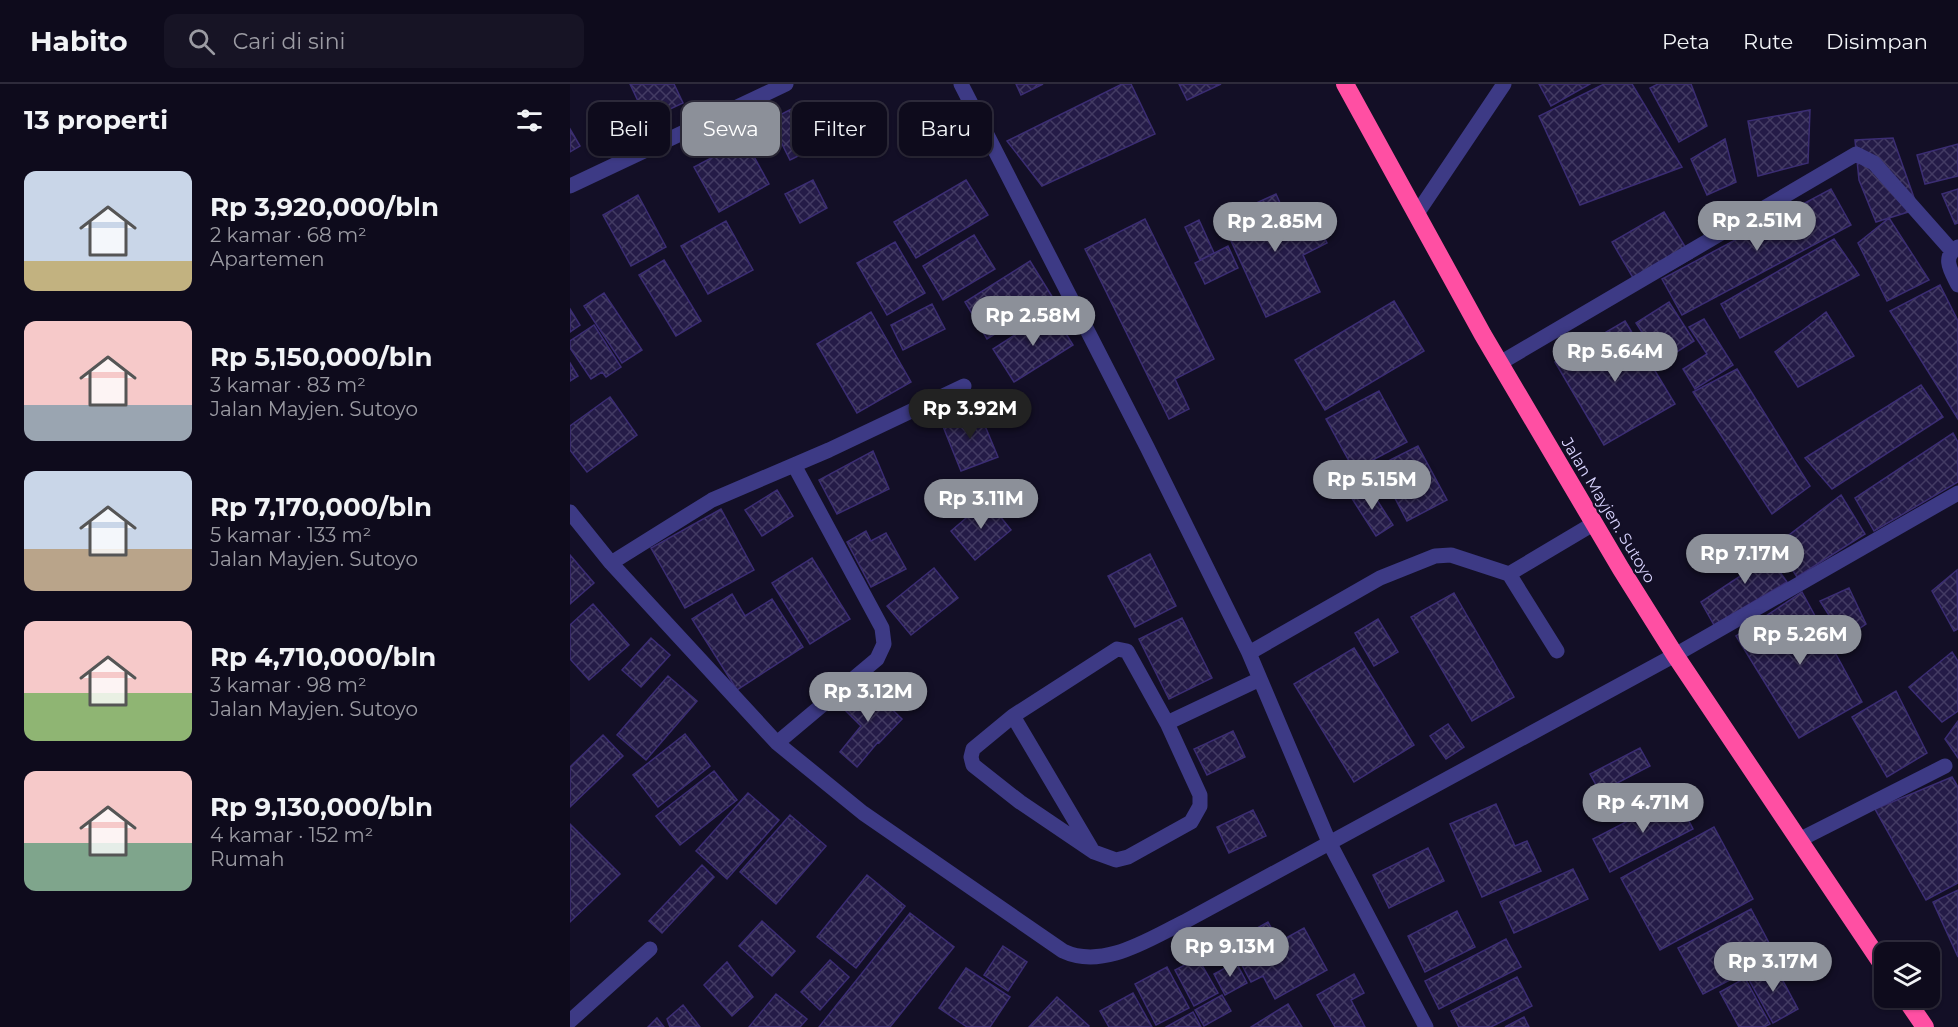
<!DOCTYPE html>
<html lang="id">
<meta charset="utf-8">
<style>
:root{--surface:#0e0b1c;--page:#171425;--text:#f1f3f6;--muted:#9b9ba3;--line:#2e2b3b;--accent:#8c9099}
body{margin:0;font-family:Montserrat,sans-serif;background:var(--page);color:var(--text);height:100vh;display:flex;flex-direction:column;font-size:22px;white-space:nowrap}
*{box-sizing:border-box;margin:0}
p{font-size:20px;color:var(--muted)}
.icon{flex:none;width:33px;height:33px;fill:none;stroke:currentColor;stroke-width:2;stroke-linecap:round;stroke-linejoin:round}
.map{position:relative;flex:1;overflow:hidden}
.details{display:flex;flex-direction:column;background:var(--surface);width:570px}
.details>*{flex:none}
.banner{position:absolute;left:18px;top:18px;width:570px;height:54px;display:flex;gap:12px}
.tools{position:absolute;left:1304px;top:858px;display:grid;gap:12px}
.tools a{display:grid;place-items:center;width:66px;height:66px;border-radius:12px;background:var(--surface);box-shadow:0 2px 4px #0004,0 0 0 2px var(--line);font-size:30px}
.price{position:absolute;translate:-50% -51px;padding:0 14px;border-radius:21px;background:var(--accent);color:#fff;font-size:20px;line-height:39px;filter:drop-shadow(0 2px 3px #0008)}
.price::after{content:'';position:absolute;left:50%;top:36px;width:18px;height:14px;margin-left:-9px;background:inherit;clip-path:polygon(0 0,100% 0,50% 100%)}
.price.current{background:#222;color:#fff}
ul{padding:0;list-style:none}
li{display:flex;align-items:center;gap:18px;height:150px;padding:0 24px}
li span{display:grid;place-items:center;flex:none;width:168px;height:120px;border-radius:12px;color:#555}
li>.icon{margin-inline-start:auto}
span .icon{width:72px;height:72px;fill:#fffc;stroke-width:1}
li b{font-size:26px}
h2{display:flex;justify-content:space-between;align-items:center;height:72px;padding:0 24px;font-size:26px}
.chip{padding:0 21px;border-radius:12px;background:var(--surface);box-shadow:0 2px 4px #0004,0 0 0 2px var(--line);font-size:21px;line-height:54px}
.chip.current{background:var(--accent);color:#fff}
header{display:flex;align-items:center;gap:36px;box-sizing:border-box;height:84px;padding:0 30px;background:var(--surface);border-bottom:2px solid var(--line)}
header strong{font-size:28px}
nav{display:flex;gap:33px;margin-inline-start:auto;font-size:21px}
.search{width:420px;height:54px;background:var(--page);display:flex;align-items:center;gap:15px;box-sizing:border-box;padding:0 21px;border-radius:12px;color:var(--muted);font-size:22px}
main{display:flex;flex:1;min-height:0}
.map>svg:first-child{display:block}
.building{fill:url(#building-cross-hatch);stroke:#3b2d73;stroke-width:1.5}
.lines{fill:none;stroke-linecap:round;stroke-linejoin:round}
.minor{stroke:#3d3a85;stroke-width:15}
.highway{stroke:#ff4fa3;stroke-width:18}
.labels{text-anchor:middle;stroke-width:4.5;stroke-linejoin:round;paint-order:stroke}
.street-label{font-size:16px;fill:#d9d4ff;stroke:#130f26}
</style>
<header>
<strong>Habito</strong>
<div class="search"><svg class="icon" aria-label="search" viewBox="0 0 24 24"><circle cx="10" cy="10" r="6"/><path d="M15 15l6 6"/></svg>Cari di sini</div>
<nav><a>Peta</a><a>Rute</a><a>Disimpan</a></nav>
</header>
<main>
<section class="details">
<h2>13 properti<svg class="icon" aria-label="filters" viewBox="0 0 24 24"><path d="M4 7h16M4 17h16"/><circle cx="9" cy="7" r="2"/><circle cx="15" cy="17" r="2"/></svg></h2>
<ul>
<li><span style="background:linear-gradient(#c9d6e8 75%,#c2b280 0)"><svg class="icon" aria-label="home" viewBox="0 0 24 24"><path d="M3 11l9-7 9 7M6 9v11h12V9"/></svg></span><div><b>Rp 3,920,000/bln</b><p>2 kamar · 68 m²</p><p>Apartemen</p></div></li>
<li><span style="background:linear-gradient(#f6c9c9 70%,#9aa5b1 0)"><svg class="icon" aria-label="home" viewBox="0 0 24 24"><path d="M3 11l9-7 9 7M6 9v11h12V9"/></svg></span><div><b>Rp 5,150,000/bln</b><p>3 kamar · 83 m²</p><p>Jalan Mayjen. Sutoyo</p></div></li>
<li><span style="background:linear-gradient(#c9d6e8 65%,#b9a48a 0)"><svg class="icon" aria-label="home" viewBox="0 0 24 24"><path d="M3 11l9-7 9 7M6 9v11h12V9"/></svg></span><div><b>Rp 7,170,000/bln</b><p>5 kamar · 133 m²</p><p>Jalan Mayjen. Sutoyo</p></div></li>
<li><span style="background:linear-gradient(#f6c9c9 60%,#8fb573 0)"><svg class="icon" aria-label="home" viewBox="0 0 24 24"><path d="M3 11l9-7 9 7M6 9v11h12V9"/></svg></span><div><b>Rp 4,710,000/bln</b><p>3 kamar · 98 m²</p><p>Jalan Mayjen. Sutoyo</p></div></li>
<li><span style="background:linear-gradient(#f6c9c9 60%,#7fa58c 0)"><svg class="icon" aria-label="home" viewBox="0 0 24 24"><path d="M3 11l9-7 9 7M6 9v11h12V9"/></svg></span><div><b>Rp 9,130,000/bln</b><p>4 kamar · 152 m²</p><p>Rumah</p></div></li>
</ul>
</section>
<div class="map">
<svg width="1388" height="943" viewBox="0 0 1388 943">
<defs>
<pattern id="building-cross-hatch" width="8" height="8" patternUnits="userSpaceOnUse" patternTransform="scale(1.5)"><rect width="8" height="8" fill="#241b47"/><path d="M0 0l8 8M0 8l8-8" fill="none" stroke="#433b63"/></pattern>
</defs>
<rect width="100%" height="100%" fill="#130f26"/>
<path class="building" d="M60,0H104L113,19L77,36Z
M446,0H473L451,11Z
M552,0H561L585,50L472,102L437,57Z
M609,0H651L617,16Z
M969,0H1020L981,22Z
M1034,0H1062L1112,83L1010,121L969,32Z
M1088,0H1121L1137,42L1109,58L1080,4Z
M237,17L257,58L220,76L200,36Z
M1240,26L1238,79L1188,92L1178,37Z
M0,45L10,62L0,68Z
M1323,54L1348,125L1306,138L1289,96L1285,56Z
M1155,55L1166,98L1137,111L1121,75Z
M175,56L199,100L149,128L124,83Z
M1388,60V92L1355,100L1347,71Z
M243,96L257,124L230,139L215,110Z
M396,96L418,131L346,174L324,138Z
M1261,105L1281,141L1112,231L1092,195Z
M1388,105V139L1385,140L1372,110Z
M706,110L720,141L743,130L757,159L733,171L750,208L696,233L651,135Z
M68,111L96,163L61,182L33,131Z
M1094,128L1122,174L1069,204L1042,158Z
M1319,134L1359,196L1317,217L1288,159Z
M575,135L644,275L605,295L619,325L599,335L515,165Z
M629,136L644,169L630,176L615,143Z
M156,137L183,186L138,210L111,162Z
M404,151L425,185L373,216L353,182Z
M1264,155L1289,191L1170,254L1151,220Z
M325,158L355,209L317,231L287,179Z
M658,162L668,184L635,200L625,179Z
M94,176L131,237L106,252L69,191Z
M460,177L483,214L417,255L395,218Z
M1370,201L1388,237V335L1320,227Z
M34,209L72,266L52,279L14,222Z
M824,217L854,267L755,326L725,276Z
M1099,218L1124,257L1091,278L1066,239Z
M362,220L375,245L333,266L321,241Z
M0,225L10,241L0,248Z
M482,227L503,261L444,298L423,265Z
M301,228L341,298L287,329L247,260Z
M1256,228L1284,272L1228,303L1205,268Z
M1134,235L1163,281L1125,305L1113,285L1137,270L1119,243Z
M1055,237L1105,320L1034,361L985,278Z
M24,241L51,283L36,293L32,288L21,295L0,264V257Z
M0,279L8,292L0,297Z
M1167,285L1240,402L1202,430L1123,308Z
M1351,301L1373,333L1262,405L1235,374Z
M809,307L837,358L784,386L756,335Z
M40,313L67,351L17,388L0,366V342Z
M408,325L428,373L391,387L372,340Z
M1383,349L1388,358V398L1304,447L1285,414Z
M848,362L877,416L837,437L808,382Z
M303,367L319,405L267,430L249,396Z
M798,402L823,441L806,452L781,413Z
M207,406L223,432L192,452L175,426Z
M1271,411L1295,450L1227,493L1206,461Z
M417,416L441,446L405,476L381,447Z
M151,425L184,486L115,524L81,464Z
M296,447L301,457L316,449L336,485L301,503L277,458Z
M1188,457L1217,498L1144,541L1131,518L1178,487L1165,469Z
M580,470L606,522L565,543L538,492Z
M0,471L24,499L0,520Z
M242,474L280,535L240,560L202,499Z
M364,484L388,514L341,551L317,522Z
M1387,486L1388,545L1384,547L1362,507Z
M1279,504L1296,540L1274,555L1250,517Z
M1232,508L1292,618L1229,654L1166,552Z
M884,509L944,613L902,637L841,533Z
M162,510L175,532L202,515L233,563L167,606L122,535Z
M23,520L59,561L19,596L0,575V541Z
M612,534L642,594L599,615L569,555Z
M808,535L828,568L804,582L785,549Z
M81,554L100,571L71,603L52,586Z
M784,564L844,661L784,698L724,600Z
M1382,568L1388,577V627L1372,638L1339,603Z
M98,592L127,617L76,676L47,651Z
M294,598L332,635L309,659L308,658L287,683L270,668L291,642L271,622Z
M1326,607L1357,669L1317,693L1282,633Z
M1388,637V674L1375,655Z
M878,640L894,663L876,675L860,652Z
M663,647L675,673L637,691L624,665Z
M115,650L140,682L88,723L63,691Z
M33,651L53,672L0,723V683Z
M1070,664L1080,682L1030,708L1020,690Z
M144,687L167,716L110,761L86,732Z
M1382,693L1388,703V799L1356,816L1305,725Z
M178,709L209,736L157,795L126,767Z
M1106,712L1123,745L1040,788L1023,755Z
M926,720L945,762L957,757L971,787L912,813L880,740Z
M683,726L696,752L659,769L647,743Z
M220,731L256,762L206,820L170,788Z
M0,740L50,790L0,838Z
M1144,743L1183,815L1090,866L1051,794Z
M858,764L874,797L819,824L803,791Z
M132,781L144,793L92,849L79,837Z
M1003,785L1018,815L944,849L930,818Z
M297,791L335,822L286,884L247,853Z
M1388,806V873L1363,818Z
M1181,825L1206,872L1133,910L1108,864Z
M887,827L905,863L855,888L838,852Z
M340,829L384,863L320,943H249Z
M192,837L225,867L202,892L169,862Z
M698,838L709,858L734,844L757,886L705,915L693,892L681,898L660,859Z
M936,855L951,883L869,925L855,897Z
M433,862L457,878L438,907L414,891Z
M628,874L648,909L624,922L605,886Z
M260,876L279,893L250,926L231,908Z
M157,878L183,913L162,932L134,901Z
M666,878L677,899L655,911L644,890Z
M1204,880L1228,925L1203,939L1178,894Z
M597,883L619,924L586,941L565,900Z
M396,884L440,913L420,943H397L369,924Z
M784,890L794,909L781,916L795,943H765L747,911Z
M947,893L962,922L921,943H889L881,927Z
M1175,894L1200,940L1194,943H1169L1150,908Z
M563,909L582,943H539L530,927Z
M206,910L237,935L230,943H179Z
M652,911L661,927L634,942L625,926Z
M487,913L519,942L518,943H459Z
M718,920L732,943H681Z
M113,921L130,943H100L97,935Z
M623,928L631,943H596Z
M954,933L959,943H935Z
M87,934L94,943H78Z"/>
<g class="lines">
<path class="minor" d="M391,0L577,363L679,569L759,758L856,943
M0,102L216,0
M846,131L934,0
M1388,163C1371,173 1381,187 1388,201
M930,279L1286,70L1304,79L1382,167
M0,428L41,479L207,659L293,729L493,867C533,886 579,855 614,838L1105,571L1388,409
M41,479L142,416L259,366L394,302
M939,490L1023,440
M547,565L557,567L597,639L630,711V722L621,738L558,773L546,776L524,768L450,718L403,681L401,673L403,665L443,632Z
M679,569L810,494L865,472L881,471L939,490L987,567
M443,632L521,764
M597,639L690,595
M207,659L307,575L314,560L312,544L224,381
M1229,756L1375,682
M0,937L80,865"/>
<path class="highway" d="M775,0L913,251L1051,485L1105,571L1314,883
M1335,914L1355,943"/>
</g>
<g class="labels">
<g class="street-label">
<text transform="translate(1039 426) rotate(59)" y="6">Jalan Mayjen. Sutoyo</text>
</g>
</g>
</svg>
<div class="tools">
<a><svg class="icon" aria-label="layers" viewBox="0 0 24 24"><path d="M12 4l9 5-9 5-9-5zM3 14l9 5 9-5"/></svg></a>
</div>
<b class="price" style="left:1187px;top:168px">Rp 2.51M</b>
<b class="price" style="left:705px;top:169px">Rp 2.85M</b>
<b class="price" style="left:463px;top:263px">Rp 2.58M</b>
<b class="price" style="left:1045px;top:299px">Rp 5.64M</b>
<b class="price current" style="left:400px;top:356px">Rp 3.92M</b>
<b class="price" style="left:802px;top:427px">Rp 5.15M</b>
<b class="price" style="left:411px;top:446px">Rp 3.11M</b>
<b class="price" style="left:1175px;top:501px">Rp 7.17M</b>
<b class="price" style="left:1230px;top:582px">Rp 5.26M</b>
<b class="price" style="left:298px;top:639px">Rp 3.12M</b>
<b class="price" style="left:1073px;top:750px">Rp 4.71M</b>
<b class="price" style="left:660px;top:894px">Rp 9.13M</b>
<b class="price" style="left:1203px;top:909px">Rp 3.17M</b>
<div class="banner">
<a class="chip">Beli</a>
<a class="chip current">Sewa</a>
<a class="chip">Filter</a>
<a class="chip">Baru</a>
</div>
</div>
</main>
